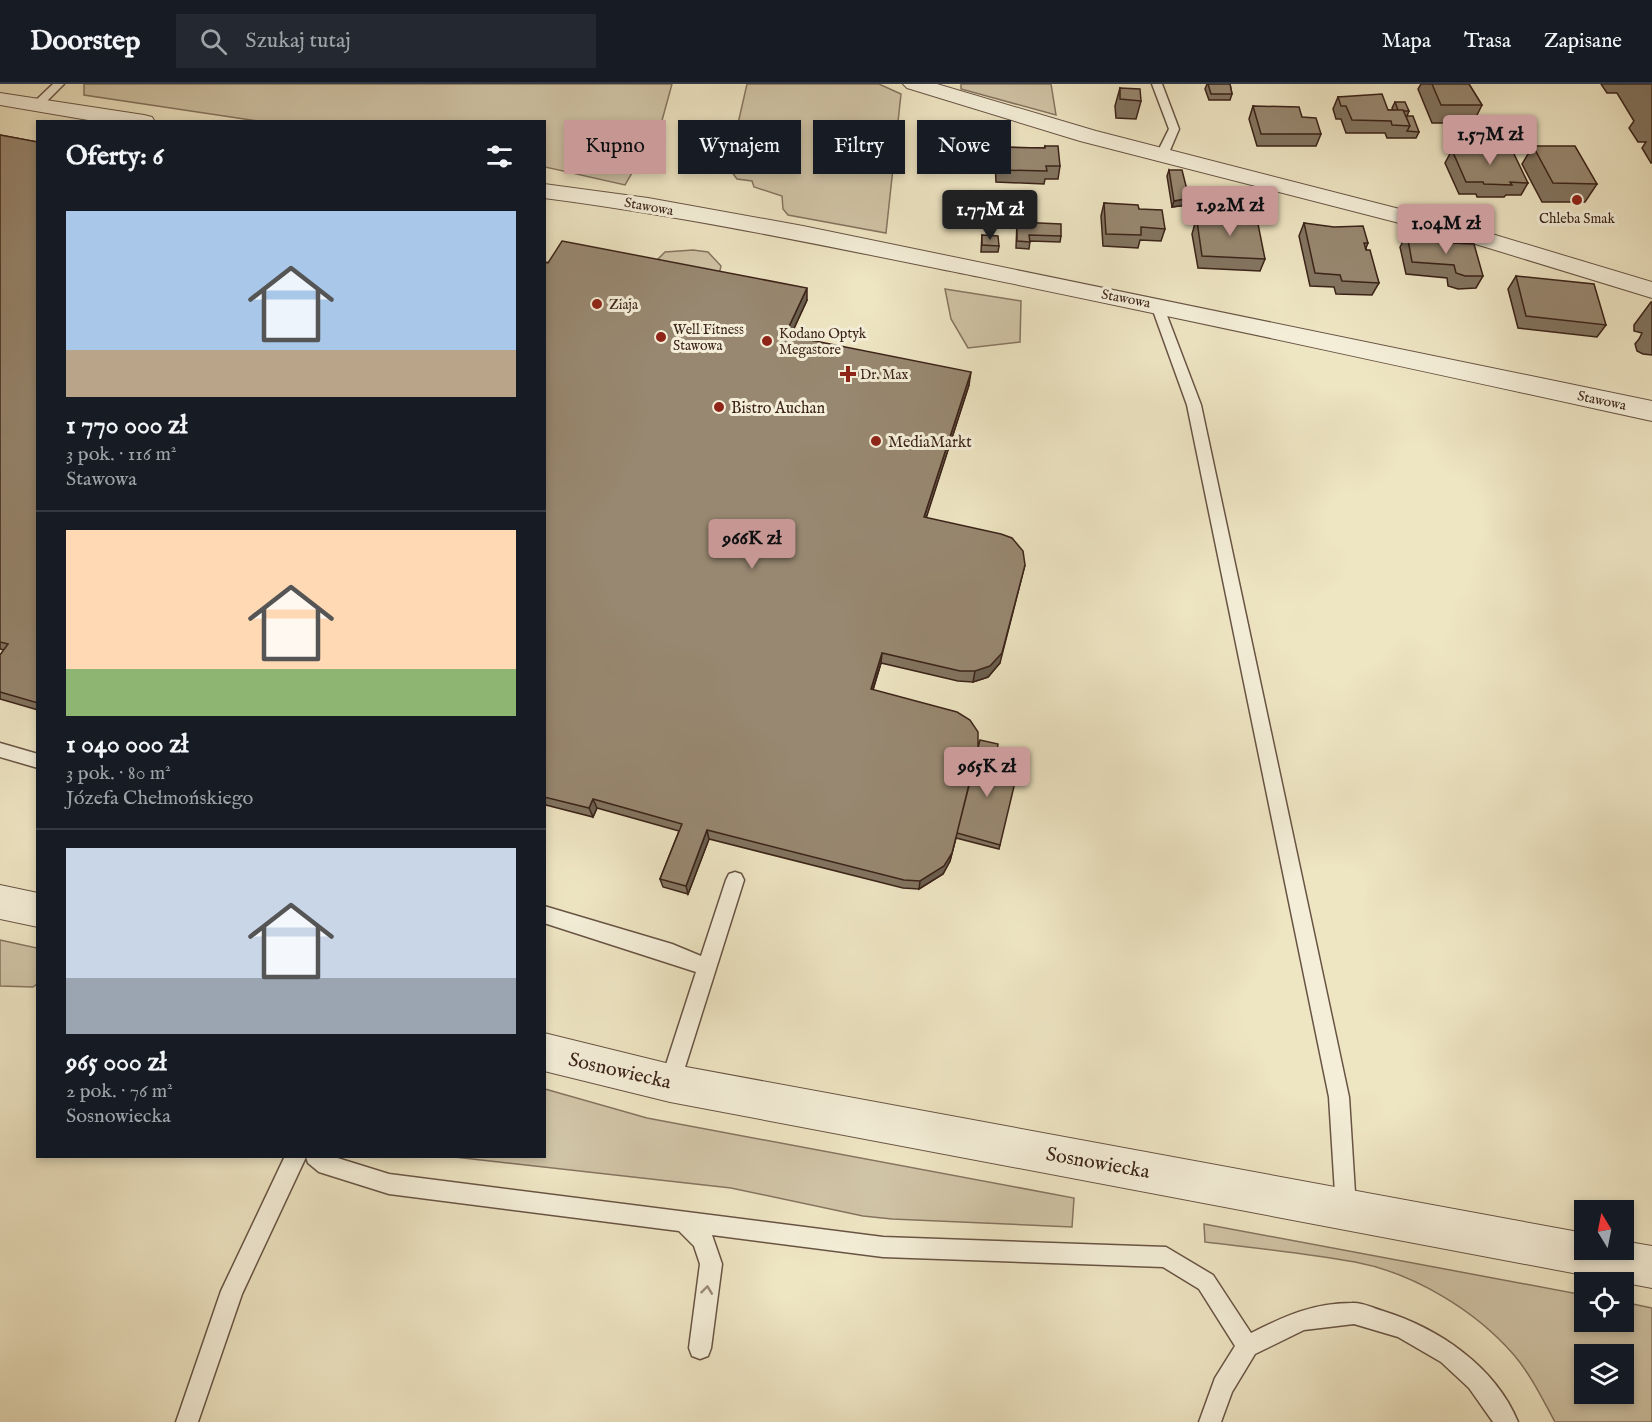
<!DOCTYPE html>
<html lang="pl">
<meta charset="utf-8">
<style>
:root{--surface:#171b24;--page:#242831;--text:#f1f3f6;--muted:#9ea1a6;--line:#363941;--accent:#c59692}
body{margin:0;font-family:"IM FELL English",serif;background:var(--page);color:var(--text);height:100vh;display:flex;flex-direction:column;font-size:22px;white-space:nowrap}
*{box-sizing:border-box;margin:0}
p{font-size:20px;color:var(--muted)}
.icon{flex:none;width:33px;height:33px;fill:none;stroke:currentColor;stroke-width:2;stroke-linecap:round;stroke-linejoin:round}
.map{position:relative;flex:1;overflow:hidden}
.panel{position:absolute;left:36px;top:36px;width:510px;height:1038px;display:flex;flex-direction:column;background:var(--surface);border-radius:0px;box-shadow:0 3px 9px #0003}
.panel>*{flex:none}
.banner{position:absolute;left:564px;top:36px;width:570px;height:54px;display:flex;gap:12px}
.needle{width:39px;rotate:350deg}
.tools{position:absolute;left:1574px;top:1116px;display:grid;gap:12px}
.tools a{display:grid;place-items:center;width:60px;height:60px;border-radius:0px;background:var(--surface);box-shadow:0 3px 9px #0003;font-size:30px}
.price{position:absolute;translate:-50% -51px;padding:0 14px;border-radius:6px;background:var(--accent);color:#111;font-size:20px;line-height:39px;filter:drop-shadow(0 2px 3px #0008)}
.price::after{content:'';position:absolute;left:50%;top:36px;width:18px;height:14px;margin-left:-9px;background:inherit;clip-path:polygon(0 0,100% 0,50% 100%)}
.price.current{background:#222;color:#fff}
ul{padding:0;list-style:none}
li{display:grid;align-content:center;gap:12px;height:318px;padding:0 30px}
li+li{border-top:2px solid var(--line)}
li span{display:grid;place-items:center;height:186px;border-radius:0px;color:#555}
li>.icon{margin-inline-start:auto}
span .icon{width:108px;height:108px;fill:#fffc;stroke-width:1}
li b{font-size:26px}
h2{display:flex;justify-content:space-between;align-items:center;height:72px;padding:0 30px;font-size:26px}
.tag{padding:0 21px;border-radius:0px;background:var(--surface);box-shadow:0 3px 9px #0003;font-size:21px;line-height:54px}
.tag.current{background:var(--accent);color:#111}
header{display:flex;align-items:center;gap:36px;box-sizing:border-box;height:84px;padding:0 30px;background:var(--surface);border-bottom:2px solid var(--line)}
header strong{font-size:28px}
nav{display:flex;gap:33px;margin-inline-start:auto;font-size:21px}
.search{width:420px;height:54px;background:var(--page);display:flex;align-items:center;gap:15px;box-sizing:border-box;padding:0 21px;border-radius:0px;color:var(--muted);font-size:22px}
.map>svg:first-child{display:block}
.green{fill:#d0c4a6;stroke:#867460;stroke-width:1.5;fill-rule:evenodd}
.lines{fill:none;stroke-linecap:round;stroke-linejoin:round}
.lane-casing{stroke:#685444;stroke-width:3}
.street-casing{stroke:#685444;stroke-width:2}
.lane{fill:#f4eed8;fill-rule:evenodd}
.street{fill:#f4eed8;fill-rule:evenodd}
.wall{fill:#837561;stroke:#3b2319;stroke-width:1.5}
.shaded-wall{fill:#6a5f4f;stroke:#3b2319;stroke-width:1.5}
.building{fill:#988871;stroke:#3b2319;stroke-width:1.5}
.oneway{stroke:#988878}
.poi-dot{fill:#8f2418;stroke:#f4eed8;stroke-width:2}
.labels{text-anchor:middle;stroke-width:6;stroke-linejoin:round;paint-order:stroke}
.far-street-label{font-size:14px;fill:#3b2319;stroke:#f4eed8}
.far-poi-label{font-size:14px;fill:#3b2319;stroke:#f4eed8;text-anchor:start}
.poi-label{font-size:16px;fill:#3b2319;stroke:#f4eed8;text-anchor:start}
.near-street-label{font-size:20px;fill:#3b2319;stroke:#f4eed8}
</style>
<header>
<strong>Doorstep</strong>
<div class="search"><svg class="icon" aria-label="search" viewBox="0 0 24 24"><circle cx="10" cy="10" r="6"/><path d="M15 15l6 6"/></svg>Szukaj tutaj</div>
<nav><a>Mapa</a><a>Trasa</a><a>Zapisane</a></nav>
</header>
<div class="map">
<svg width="1652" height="1338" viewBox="0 0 1652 1338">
<rect width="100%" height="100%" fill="#eee5c3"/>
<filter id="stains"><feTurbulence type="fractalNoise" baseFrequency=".00333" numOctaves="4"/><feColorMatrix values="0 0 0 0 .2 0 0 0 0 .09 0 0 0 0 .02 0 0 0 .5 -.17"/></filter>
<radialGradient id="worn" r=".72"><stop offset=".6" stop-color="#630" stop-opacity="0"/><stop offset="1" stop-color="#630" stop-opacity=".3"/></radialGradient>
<path class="green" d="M84,0H672L649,84L636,82L625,101L545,83L544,38L257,37L84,11Z
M747,0H879L901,10L886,149L788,131L783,125L782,112L754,103L752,97L737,95L728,83Z
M961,0H1051L1056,31L961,5Z
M693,166L708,168L721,182L717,199L647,186L665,168Z
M945,205L1021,217L1020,258L968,264L951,235Z
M0,856L37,864V900L33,903L0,902Z
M545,1005L647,1034L1074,1114L1072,1143L892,1135L863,1132L731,1104L454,1073L544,1072Z
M1204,1140L1584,1211V1238H1623V1218L1652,1224V1338H1555C1543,1316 1531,1291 1514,1271C1476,1227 1414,1189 1355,1178C1306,1169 1255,1164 1205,1158ZM1584,1270H1623V1310H1584Z"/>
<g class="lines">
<g class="lane-casing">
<path id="lane" d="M53,0H64L41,23H33V19Z
M1152,0H1162L1179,45L1168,71L1162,74L1156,71L1169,45Z
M1157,217L1163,221L1201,321L1349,1013L1356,1125L1353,1132L1346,1135L1339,1132L1336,1125L1329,1013L1187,321L1151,221Z
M0,659L38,670V684L0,673Z
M735,788L741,790L744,796L680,999L677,1006L670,1009L663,1006L660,999L696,888L544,839V822L672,860L701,872L726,796L729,790Z
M285,1072H331L389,1090L883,1153L1166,1163L1213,1191L1251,1249C1285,1232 1313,1219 1352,1219C1362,1218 1373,1224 1383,1227C1438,1244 1495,1282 1518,1338H1493L1469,1304L1441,1278L1398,1253L1354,1240L1304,1246L1255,1270L1232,1308L1221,1338H1199L1215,1294L1235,1262L1199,1205L1163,1183L883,1173L712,1151L722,1180L711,1264L708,1272L700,1275L692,1272L689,1264L700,1180L694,1162L679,1147L389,1110L319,1088L308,1079L306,1073L242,1210L198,1338H176L221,1207Z"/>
</g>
<g class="street-casing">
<path id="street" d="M903,0H937L1096,47L1462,141L1652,198V214L1446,151L1080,57L907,4Z
M0,9L144,31L152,33L155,38H100L0,21Z
M544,100L648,114L803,142L1565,299L1652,317V337C1428,288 1205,239 980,193C835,164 691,133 544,114Z
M0,801L38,809V843L0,835Z
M544,949L670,980L1584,1149V1166H1623V1157L1652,1162V1204L670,1018L544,987Z"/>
</g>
<use href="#lane" class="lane"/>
<use href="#street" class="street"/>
</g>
<path class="wall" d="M1207,0H1230L1232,10L1230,16H1209L1205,5Z
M1421,0H1469L1482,21L1473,39H1432L1418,5Z
M1601,0H1652V79H1651L1642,64L1646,58H1638L1629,44L1634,37L1617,9H1607Z
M1120,4L1141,17L1136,35L1116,34L1115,22Z
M1338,13L1388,26H1393L1392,24L1395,18L1409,27L1407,32L1419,48L1416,54H1387L1385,49H1346L1341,35H1336L1333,25Z
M1253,22L1302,33L1321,50L1316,62H1257L1249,35Z
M0,51L38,58V626L0,615V571L4,566L0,565Z
M1045,62L1060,82L1058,95H1045L1044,100L996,98L995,76L997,63L1044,64Z
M1472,62L1528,99L1521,111H1506L1504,113H1477L1476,110H1459L1445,79L1452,66L1470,67Z
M1533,62L1597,100L1585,118H1542L1522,80Z
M1169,86L1187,121L1172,123L1167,92Z
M1104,119L1139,125L1165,145L1161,157L1140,156L1138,164L1103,162L1101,132Z
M983,123L997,132L996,139L983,138Z
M1198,129L1265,175L1260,187L1198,184L1192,150Z
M1017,138L1061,152L1060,158L1030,157L1029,165L1016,164Z
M1304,139L1368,159L1366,164L1379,199L1372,211L1336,210L1334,203L1310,202L1299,152Z
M1407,150L1428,158L1483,192L1476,204L1458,205L1448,202L1447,194L1406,190L1400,163Z
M982,151L999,162L998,168H981Z
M544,178L807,216L790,253L969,301L926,433L1000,579L988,593L973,598L958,597L881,579L873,606L978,665L994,689L1000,761L999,765L956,754L950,777L943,790L919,805L903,804L709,755L688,810L663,803L660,795L679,747L597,724L593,733L546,721L544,718Z
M1516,192L1606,241L1597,253L1518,244L1508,205Z
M1651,218H1652V271L1643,270L1637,267L1635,260L1639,255L1642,249L1634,247V241Z"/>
<path class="shaded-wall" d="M1189,114L1187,121L1172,123L1174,117Z
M807,204V216L785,264V251Z
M971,288L969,301L923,444L924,433Z
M1025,481L1000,579L988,593L973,598L975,587Z
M882,569L881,579L870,615L871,605Z
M978,666L950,777L943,790L919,805L920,797Z
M593,715L597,724L593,733L589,724Z
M707,746L709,755L688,810L686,802Z"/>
<path class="building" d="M1208,0H1230L1232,10H1211Z
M1432,0H1469L1482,21H1441Z
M1120,4L1140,5L1141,17L1120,15Z
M1382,10L1388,26H1403L1410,42L1392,41L1391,37L1352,36L1346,22H1341L1338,13Z
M1395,18H1405L1409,27H1404L1403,26H1398Z
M1253,22L1299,23L1302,33L1316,34L1321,50H1261Z
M1406,32H1413L1419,48L1407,47L1410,42Z
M0,51L38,58V619L0,608V571L8,560L0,558Z
M1045,62H1058L1060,82H1046L1047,87L998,86L997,63L1045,64Z
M1472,62L1513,68L1528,99L1510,98L1512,101L1484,100L1483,98H1466L1452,66L1474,67Z
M1533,62H1575L1597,100L1553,99Z
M1169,86H1182L1189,114L1174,117Z
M1104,119L1138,121L1139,125L1162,126L1165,145L1141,143V151L1106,150Z
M983,123L997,124V132H984Z
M1198,129L1252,132L1254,140H1258L1265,175L1202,172L1197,137L1199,138Z
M1017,138L1061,140V152L1029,151L1030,158L1017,157Z
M1304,139L1334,143L1363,142L1368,159H1364L1366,166H1370L1379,199L1342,197L1340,191L1315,189Z
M1407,150L1426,152L1428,158L1474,160L1483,192H1465L1456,189L1454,181L1412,178Z
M982,151L998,152L999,162L982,161Z
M562,157L807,204L785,251L971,288L924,433L1001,450L1012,454L1023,467L1025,481L1002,569L990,582L975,587H960L882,569L871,605L957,628L970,636L978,648V666L952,769L944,782L920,797L904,796L707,746L686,802L660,795L682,740L593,715L589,724L544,713L545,703H544V178L548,179Z
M1516,192L1594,200L1606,241L1526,232Z
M980,656L998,660L994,689L1016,694L1000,761L957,749Z"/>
<defs><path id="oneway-chevron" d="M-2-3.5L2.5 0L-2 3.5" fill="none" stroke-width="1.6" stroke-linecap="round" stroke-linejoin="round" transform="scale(1.5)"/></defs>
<use class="oneway" href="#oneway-chevron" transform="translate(707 1206) rotate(-83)"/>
<g class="poi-dot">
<circle cx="1577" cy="116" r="6"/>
<circle cx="597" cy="220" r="6"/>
<circle cx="661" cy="253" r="6"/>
<circle cx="767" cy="257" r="6"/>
<path d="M845 281h6v6h6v6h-6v6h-6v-6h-6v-6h6z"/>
<circle cx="719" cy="323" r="6"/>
<circle cx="876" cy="357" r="6"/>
</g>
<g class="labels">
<g class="far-street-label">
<text transform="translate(649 122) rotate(10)" y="5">Stawowa</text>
<text transform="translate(1126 214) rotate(11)" y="5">Stawowa</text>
<text transform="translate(1602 316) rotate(12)" y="5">Stawowa</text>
</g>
<g class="far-poi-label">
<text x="1577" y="139" text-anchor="middle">Chleba Smak</text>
<text x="609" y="225">Ziaja</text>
<text x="673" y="250">Well Fitness<tspan x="673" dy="16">Stawowa</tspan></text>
<text x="779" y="254">Kodano Optyk<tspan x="779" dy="16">Megastore</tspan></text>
<text x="860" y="295">Dr. Max</text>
</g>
<g class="poi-label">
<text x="731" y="329">Bistro Auchan</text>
<text x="888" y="363">MediaMarkt</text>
</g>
<g class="near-street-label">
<text transform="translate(620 986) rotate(13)" y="7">Sosnowiecka</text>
<text transform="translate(1098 1078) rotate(10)" y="7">Sosnowiecka</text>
</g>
</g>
<rect width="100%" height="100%" filter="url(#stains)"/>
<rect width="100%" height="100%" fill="url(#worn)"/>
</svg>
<div class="tools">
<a><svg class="needle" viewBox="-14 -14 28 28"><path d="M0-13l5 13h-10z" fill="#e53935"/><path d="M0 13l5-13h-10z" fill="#9ea1a6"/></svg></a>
<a><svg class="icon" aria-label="locate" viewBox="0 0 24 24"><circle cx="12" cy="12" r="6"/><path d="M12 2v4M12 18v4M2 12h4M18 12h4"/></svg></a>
<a><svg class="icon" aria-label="layers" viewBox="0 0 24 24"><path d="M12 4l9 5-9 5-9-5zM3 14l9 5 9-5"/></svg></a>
</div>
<b class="price" style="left:1490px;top:82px">1.57M zł</b>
<b class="price" style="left:1230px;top:153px">1.92M zł</b>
<b class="price current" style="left:990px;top:157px">1.77M zł</b>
<b class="price" style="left:1446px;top:171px">1.04M zł</b>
<b class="price" style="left:752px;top:486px">966K zł</b>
<b class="price" style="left:987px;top:714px">965K zł</b>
<div class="banner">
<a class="tag current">Kupno</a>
<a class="tag">Wynajem</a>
<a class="tag">Filtry</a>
<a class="tag">Nowe</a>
</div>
<section class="panel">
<h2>Oferty: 6<svg class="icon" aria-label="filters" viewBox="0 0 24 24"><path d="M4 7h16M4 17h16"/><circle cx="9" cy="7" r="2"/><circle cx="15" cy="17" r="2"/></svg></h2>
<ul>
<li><span style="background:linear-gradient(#a9c7e8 75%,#b9a48a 0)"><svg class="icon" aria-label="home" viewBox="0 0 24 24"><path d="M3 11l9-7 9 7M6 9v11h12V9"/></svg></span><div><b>1 770 000 zł</b><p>3 pok. · 116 m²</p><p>Stawowa</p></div></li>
<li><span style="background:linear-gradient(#ffd9b3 75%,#8fb573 0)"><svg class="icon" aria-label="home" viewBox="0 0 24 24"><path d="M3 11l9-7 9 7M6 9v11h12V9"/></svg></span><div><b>1 040 000 zł</b><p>3 pok. · 80 m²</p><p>Józefa Chełmońskiego</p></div></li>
<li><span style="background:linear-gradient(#c9d6e8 70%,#9aa5b1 0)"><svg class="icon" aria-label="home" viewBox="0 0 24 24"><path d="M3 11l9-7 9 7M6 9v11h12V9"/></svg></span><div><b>965 000 zł</b><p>2 pok. · 76 m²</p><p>Sosnowiecka</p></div></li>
</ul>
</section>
</div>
